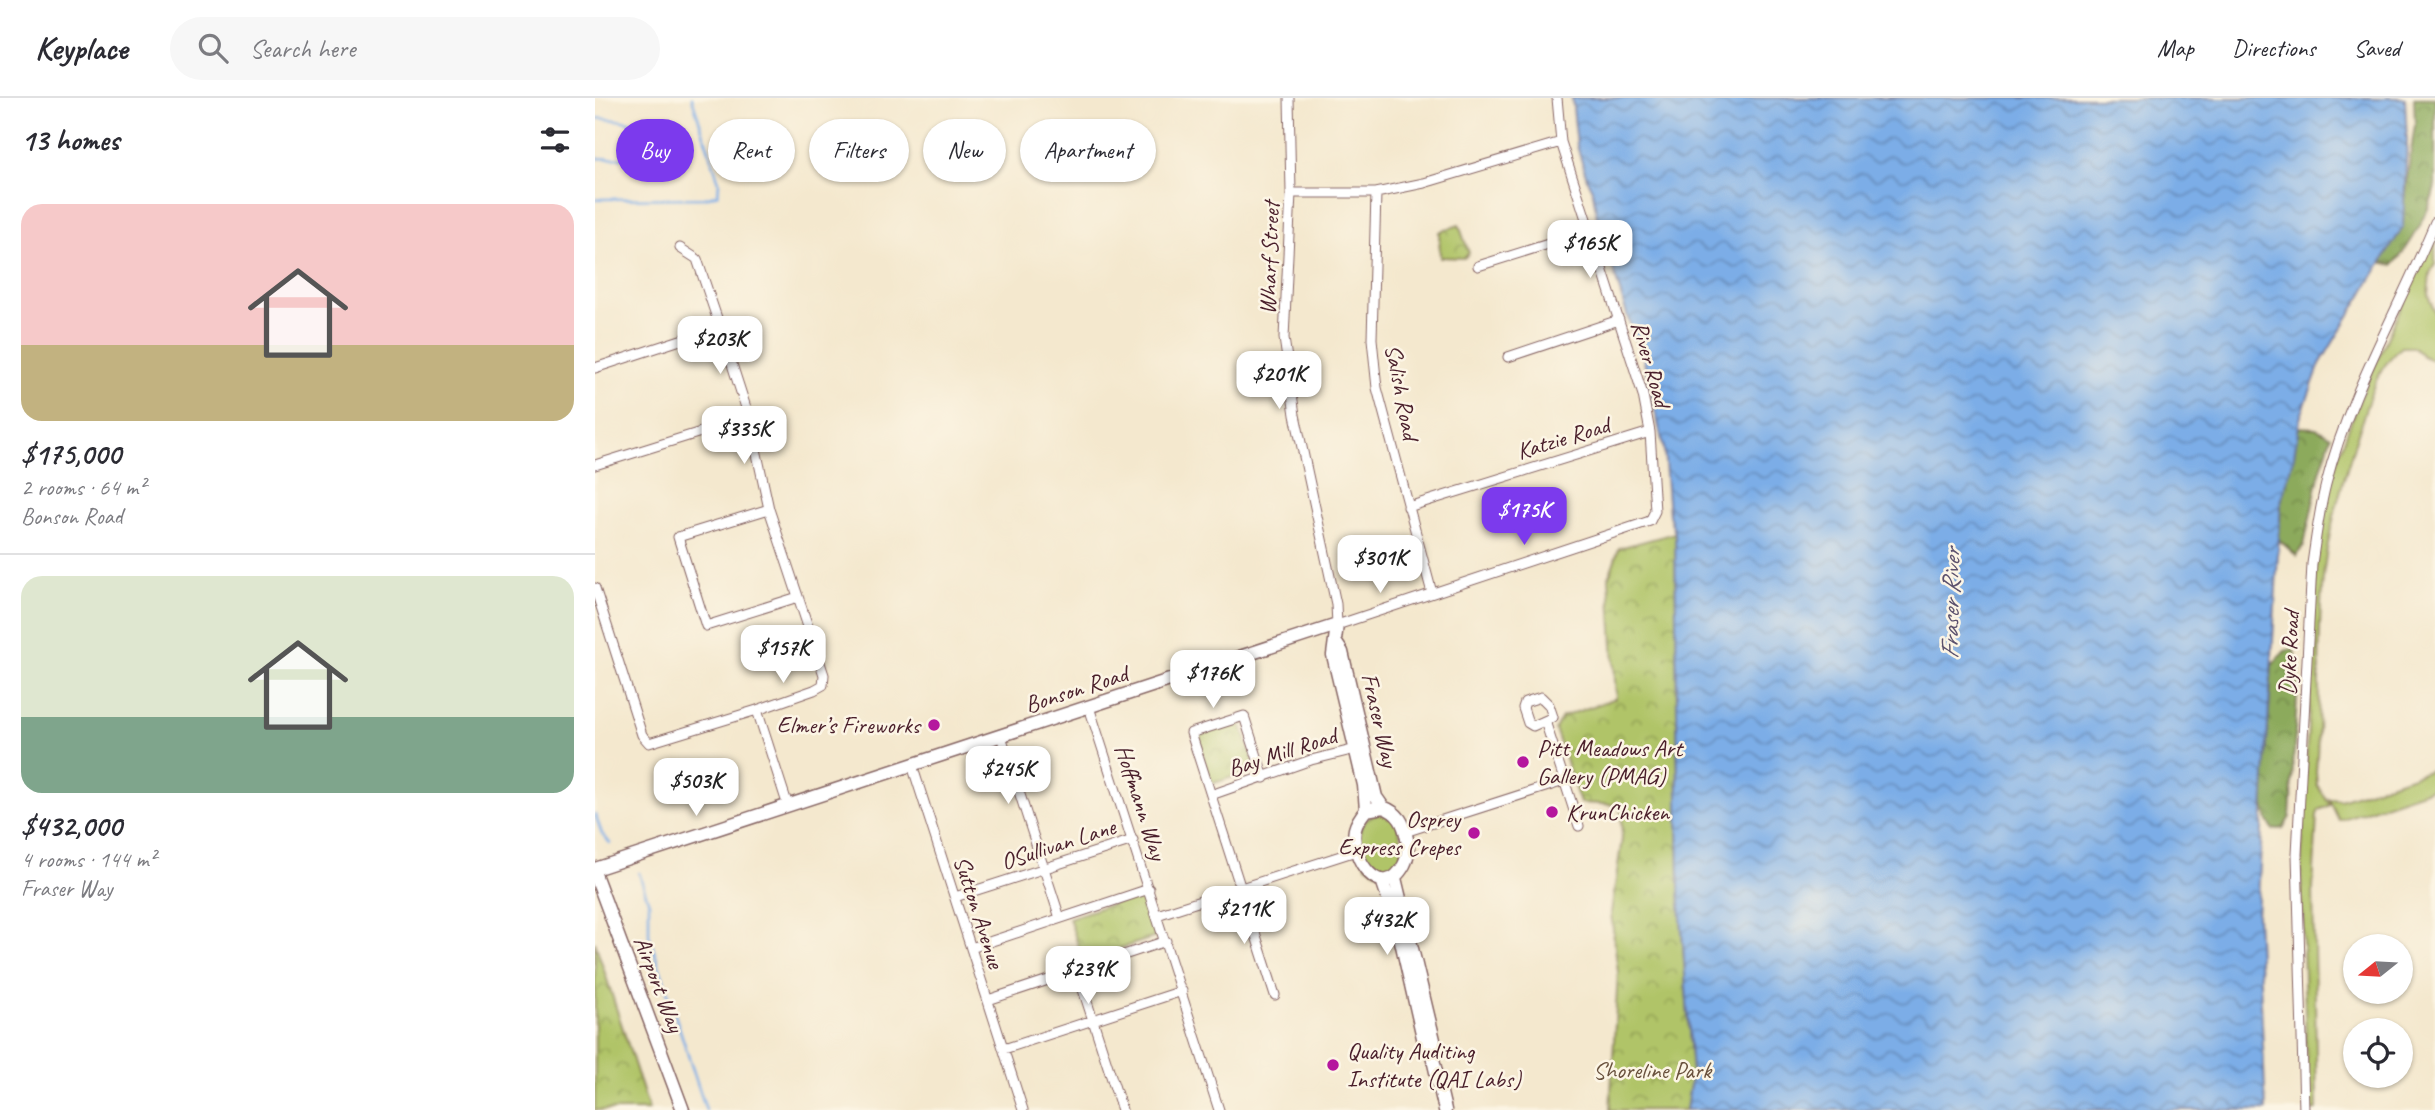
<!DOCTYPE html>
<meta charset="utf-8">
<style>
:root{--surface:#fff;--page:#f7f7f7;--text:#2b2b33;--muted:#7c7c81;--line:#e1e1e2;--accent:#7c3aed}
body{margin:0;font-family:Caveat,sans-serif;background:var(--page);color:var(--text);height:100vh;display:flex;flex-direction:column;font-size:26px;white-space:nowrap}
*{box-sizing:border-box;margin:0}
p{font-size:23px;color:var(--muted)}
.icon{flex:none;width:38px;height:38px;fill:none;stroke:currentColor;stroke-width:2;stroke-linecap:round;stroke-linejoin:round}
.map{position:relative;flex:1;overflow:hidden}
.panel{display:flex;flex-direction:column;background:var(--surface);width:595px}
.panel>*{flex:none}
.hud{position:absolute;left:21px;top:21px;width:665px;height:63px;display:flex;gap:14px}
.needle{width:46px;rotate:252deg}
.tools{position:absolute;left:1748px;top:836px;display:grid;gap:14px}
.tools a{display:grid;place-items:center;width:70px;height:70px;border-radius:50%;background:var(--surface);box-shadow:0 2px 5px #0004;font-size:35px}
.price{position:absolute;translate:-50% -60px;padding:0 16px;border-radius:14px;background:#fff;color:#222;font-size:23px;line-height:46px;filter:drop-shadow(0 2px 4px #0008)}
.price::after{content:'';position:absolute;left:50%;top:42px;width:21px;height:16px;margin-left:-10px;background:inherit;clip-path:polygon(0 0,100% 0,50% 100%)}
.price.current{background:var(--accent);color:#fff}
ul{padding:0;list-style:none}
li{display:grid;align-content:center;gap:14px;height:371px;padding:0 21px}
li+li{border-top:2px solid var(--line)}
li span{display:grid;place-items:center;height:217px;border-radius:21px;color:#555}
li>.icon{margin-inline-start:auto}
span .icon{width:126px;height:126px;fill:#fffc;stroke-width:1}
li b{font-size:30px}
h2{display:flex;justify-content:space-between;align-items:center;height:84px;padding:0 21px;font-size:30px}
.pill{padding:0 24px;border-radius:32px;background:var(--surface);box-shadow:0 2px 5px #0004;font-size:24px;line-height:63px}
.pill.current{background:var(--accent);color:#fff}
header{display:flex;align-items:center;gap:42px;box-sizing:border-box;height:98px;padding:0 35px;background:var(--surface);border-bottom:2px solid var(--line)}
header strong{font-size:33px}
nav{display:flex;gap:38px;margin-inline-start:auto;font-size:24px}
.search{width:490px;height:63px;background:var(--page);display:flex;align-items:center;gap:18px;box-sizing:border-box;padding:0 24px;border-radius:38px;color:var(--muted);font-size:26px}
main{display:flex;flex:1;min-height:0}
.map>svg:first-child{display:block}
.green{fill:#b0c467;stroke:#7d7249;stroke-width:2}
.forest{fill:url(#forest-crowns);stroke:#6b6444;stroke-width:2}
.park{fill:url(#park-crowns);stroke:#7d7249;stroke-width:2}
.water{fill:url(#water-waves);stroke:#626689;stroke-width:2}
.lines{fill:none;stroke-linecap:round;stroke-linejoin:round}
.stream{stroke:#7bade7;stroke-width:2.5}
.street-casing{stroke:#866564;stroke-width:11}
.secondary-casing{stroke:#866564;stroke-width:15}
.street{stroke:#fff;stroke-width:9}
.secondary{stroke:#fff;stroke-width:12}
.poi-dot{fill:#b5179e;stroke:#fcf5e5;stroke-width:2.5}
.labels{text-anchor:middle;stroke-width:5;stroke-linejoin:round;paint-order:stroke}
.street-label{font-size:24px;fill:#4a1f2b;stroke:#fcf5e5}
.poi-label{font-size:24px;fill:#4a1f2b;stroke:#fcf5e5;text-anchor:start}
.park-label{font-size:24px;fill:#69513d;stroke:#fcf5e5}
.water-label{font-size:26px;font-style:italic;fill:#5b516d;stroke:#fcf5e5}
</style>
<header>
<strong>Keyplace</strong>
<div class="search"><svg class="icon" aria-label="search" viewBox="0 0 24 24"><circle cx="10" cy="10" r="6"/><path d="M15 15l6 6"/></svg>Search here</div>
<nav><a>Map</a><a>Directions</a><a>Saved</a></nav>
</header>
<main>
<section class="panel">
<h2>13 homes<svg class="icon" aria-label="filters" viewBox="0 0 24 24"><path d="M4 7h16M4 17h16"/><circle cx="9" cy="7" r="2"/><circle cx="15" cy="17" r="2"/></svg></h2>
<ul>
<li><span style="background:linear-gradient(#f6c9c9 65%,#c2b280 0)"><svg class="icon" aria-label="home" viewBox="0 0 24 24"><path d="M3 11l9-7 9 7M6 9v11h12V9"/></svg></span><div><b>$175,000</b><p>2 rooms · 64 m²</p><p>Bonson Road</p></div></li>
<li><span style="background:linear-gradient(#dfe7d0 65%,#7fa58c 0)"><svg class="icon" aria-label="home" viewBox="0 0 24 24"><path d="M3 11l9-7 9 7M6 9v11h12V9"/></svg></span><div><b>$432,000</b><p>4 rooms · 144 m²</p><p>Fraser Way</p></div></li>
</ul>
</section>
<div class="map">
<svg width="1840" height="1012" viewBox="0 0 1840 1012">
<defs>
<pattern id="forest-crowns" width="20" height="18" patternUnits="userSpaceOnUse" patternTransform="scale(1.75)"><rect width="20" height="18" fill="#8caa5c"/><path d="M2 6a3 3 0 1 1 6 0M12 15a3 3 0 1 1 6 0" fill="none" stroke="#748a4c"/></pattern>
<pattern id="park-crowns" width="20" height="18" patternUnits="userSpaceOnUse" patternTransform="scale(1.75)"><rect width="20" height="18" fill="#b0c467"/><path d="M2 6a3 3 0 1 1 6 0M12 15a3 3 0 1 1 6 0" fill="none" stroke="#919f55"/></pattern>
<pattern id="water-waves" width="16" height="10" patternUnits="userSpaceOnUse" patternTransform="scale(1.75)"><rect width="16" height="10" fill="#7bade7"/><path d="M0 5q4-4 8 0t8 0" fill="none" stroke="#678cbb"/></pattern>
</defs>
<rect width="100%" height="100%" fill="#fcf5e5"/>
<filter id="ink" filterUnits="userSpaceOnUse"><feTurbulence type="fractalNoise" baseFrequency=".0143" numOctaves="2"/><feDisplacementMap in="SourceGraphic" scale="14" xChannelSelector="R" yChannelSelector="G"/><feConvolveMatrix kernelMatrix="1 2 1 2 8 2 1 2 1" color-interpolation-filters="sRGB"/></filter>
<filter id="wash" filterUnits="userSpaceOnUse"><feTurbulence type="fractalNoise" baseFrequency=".00686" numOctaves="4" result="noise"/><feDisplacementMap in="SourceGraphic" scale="28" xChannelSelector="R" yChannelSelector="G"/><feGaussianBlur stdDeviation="1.57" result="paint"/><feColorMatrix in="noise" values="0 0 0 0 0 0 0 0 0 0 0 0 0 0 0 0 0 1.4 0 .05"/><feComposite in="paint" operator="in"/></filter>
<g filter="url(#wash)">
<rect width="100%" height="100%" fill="#f4e8ce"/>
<path class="green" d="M1840,134V166L1835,175L1833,197L1840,216V263L1827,258L1818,249H1807C1782,267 1773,303 1764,332C1748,383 1730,439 1727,492C1722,553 1726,613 1721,673L1722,687L1735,707L1724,712L1722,717L1718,790L1722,1012H1713L1706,778L1721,461L1731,395L1745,353L1763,305Z
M1840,671V690L1744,722L1734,701L1745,702Z
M789,715L800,719C808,744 817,768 784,774L771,767C764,742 756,720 789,715Z"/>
<path class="forest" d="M1819,0H1840C1840,25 1840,64 1840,87C1836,113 1815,148 1798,167L1785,164L1809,101L1820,27Z
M1703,329L1721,330L1736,338L1724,378L1709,447L1702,458L1684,442L1686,404Z
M1698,551L1704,567L1695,719L1688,730L1678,732L1673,723L1668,703L1677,567L1690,553Z"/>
<path class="park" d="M864,127L874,155L869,160L845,159L844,134Z
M1080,435L1084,791L1097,975L1091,1012H1015L1023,874L1016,815L1027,741L1026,707L985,705L960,631L967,619L1021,600L1014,479L1024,450Z
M645,623L661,671L617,686L601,638Z
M547,796L561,839L488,862L474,820Z
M0,844L54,1012H0Z"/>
<path class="water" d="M977,0H1810L1812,44L1808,129L1725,266L1705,321L1698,364L1686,404L1662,818L1671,1012H1091L1097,975L1084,792L1080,435L1074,417L1069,351L1046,250L1039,239L1002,120L998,94L993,84L982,48Z"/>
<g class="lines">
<path class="stream" d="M0,20C22,22 43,21 59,39L53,54C35,61 20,61 0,60
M0,101L110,100L123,96L124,84L97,0
M0,716L7,736L15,745
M44,775L54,805V837L111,1012"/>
</g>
</g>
<g filter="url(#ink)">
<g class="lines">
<g class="street-casing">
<path id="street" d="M694,0L696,95L689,240L700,317L741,506L742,527L1055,423L1060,413L1055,334L1048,297L966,44L962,0
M696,95H781L829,85L966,44
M781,95L777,241L782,290L837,495
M883,168L995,133
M913,259L1024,222
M0,270L125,229
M0,367L154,319
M813,409L1055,334
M174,411L83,439L111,528L203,499
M0,490L47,637L54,645L162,612L219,592L228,587L229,577L174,411L154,319L125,229L102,161L85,150
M946,599L954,607L958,619L938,628L933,625L928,610L930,604Z
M494,609L624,1012
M162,612L193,708
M950,623L984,728
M406,638L465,820
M317,667L428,1012
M669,680L649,618L596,635L680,897
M616,697L716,662L765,650
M810,734L969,683
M360,799L538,742
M562,817L761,753
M376,850L554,791
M482,873L527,1012
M393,902L571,843
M409,951L587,893
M1709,1012L1702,756L1717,466C1721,439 1724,413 1731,386C1754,295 1804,211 1840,124"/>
</g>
<g class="secondary-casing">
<path id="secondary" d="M741,545L747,554L781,699L788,709
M788,709C804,715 809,725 812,741C814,751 813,759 809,767C787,807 754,760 760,731C762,723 766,718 771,712Z
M0,771L742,527L738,557L769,687L771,712
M0,776L88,1012
M800,780L839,942L837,957
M787,782L803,830L829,944L837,957L850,1012"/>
</g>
<use href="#street" class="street"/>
<use href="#secondary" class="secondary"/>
</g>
</g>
<g class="poi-dot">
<circle cx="339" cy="627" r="7"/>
<circle cx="928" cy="664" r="7"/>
<circle cx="957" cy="714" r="7"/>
<circle cx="879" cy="735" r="7"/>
<circle cx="738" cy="967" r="7"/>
</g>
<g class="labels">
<g class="street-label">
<text transform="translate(674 160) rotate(-88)" y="8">Wharf Street</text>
<text transform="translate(1056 266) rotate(74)" y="8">River Road</text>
<text transform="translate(807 294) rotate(79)" y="8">Salish Road</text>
<text transform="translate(968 340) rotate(-17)" y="8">Katzie Road</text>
<text transform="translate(1694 555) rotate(-87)" y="8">Dyke Road</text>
<text transform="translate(481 591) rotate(-18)" y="8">Bonson Road</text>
<text transform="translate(785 622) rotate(77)" y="8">Fraser Way</text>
<text transform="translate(687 654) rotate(-18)" y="8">Bay Mill Road</text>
<text transform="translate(546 704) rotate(72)" y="8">Hoffmann Way</text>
<text transform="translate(463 746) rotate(-18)" y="8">OSullivan Lane</text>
<text transform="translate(384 814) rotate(72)" y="8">Sutton Avenue</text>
<text transform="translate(64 886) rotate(69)" y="8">Airport Way</text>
</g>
<g class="poi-label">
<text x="325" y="635" text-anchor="end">Elmer’s Fireworks</text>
<text x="942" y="658">Pitt Meadows Art<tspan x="942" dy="28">Gallery (PMAG)</tspan></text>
<text x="971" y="722">KrunChicken</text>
<text x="865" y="729" text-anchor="end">Osprey<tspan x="865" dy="28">Express Crepes</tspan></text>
<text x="752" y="961">Quality Auditing<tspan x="752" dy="28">Institute (QAI Labs)</tspan></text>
</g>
<g class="park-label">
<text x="1057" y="980">Shoreline Park</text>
</g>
<g class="water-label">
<text transform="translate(1355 506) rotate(-89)" y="9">Fraser River</text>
</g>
</g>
</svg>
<div class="tools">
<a><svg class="needle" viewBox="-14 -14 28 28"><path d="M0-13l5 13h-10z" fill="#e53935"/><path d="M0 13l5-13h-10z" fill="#7c7c81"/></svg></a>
<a><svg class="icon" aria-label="locate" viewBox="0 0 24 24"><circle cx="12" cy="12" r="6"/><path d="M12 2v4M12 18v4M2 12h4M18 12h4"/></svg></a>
</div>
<b class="price" style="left:995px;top:182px">$165K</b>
<b class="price" style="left:125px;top:278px">$203K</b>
<b class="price" style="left:684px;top:313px">$201K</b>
<b class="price" style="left:149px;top:368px">$335K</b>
<b class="price current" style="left:929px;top:449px">$175K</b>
<b class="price" style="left:785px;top:497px">$301K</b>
<b class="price" style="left:188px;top:587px">$157K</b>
<b class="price" style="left:618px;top:612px">$176K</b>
<b class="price" style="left:413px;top:708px">$245K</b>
<b class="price" style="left:101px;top:720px">$503K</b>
<b class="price" style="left:649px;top:848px">$211K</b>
<b class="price" style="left:792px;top:859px">$432K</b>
<b class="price" style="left:493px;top:908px">$239K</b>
<div class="hud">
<a class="pill current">Buy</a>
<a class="pill">Rent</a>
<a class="pill">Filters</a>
<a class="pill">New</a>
<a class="pill">Apartment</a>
</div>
</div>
</main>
